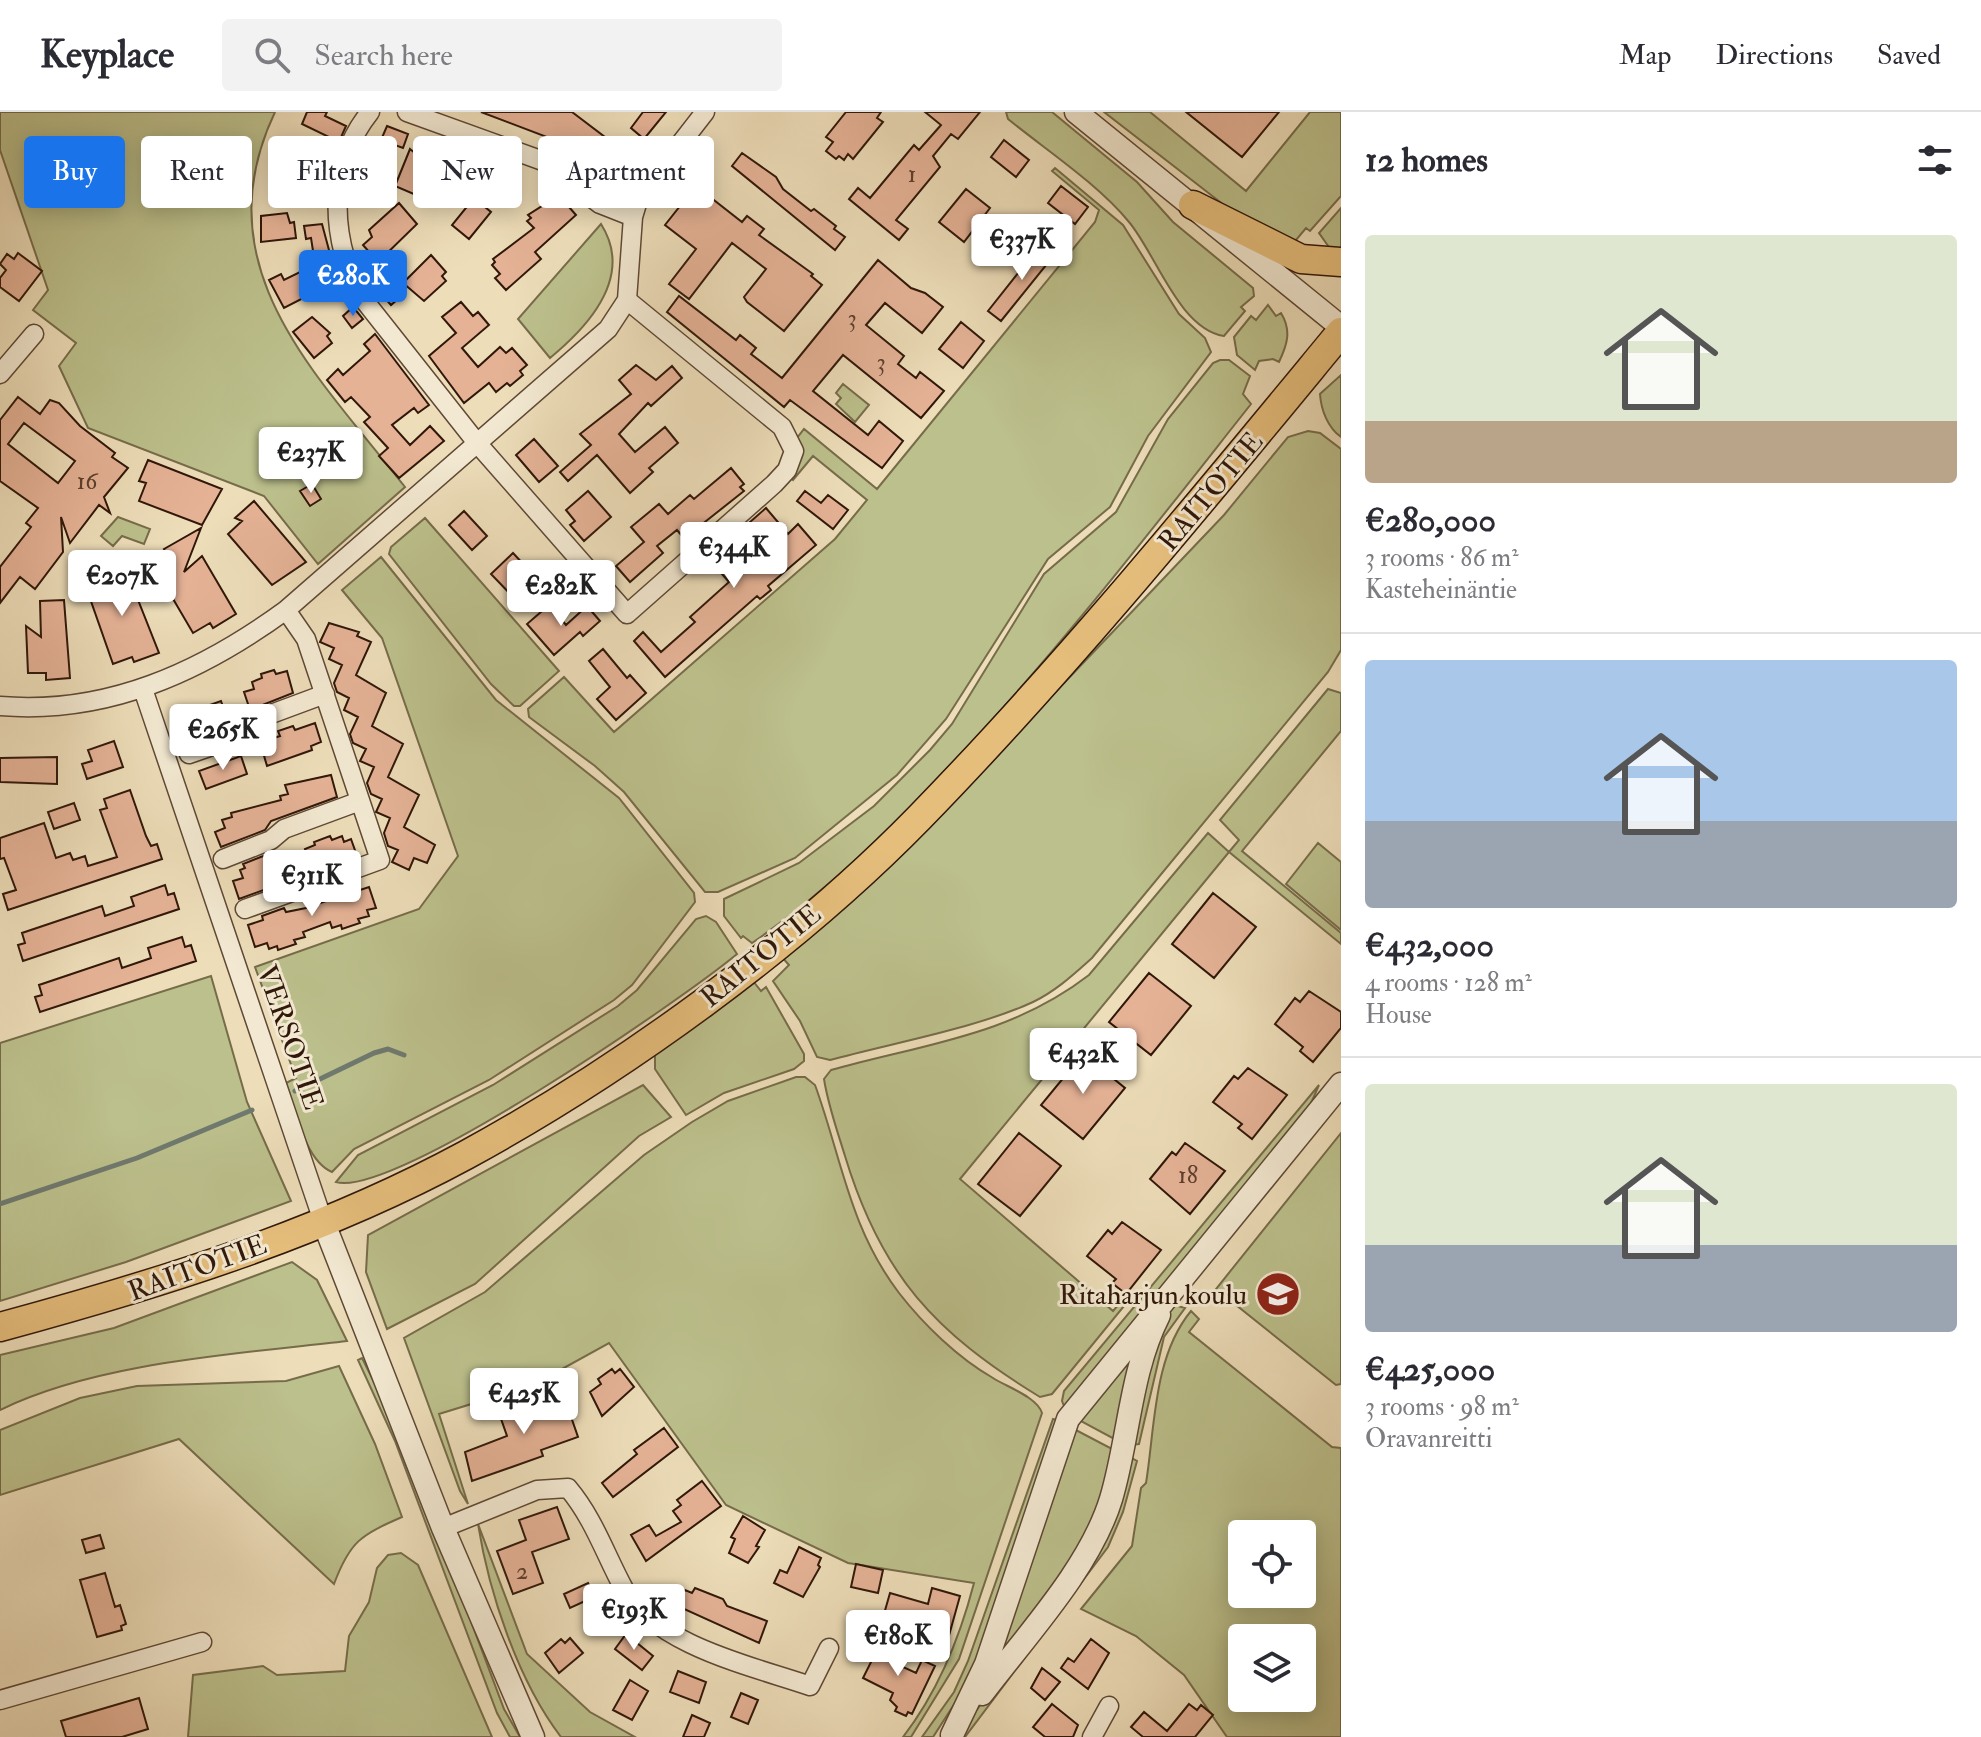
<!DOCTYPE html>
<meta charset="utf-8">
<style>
:root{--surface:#fff;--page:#f2f2f3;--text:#2b2b33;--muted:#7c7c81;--line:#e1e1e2;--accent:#1a73e8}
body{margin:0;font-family:"IM FELL Double Pica",serif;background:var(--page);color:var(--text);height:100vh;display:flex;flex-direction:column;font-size:30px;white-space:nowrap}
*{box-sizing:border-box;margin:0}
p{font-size:26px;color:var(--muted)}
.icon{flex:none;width:44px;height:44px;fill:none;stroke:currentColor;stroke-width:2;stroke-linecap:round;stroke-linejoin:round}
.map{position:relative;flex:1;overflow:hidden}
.sheet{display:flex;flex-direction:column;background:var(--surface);width:640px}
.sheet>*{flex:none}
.guide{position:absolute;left:24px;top:24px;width:760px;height:72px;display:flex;gap:16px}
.tools{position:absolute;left:1228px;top:1408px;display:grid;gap:16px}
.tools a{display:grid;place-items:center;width:88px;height:88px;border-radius:8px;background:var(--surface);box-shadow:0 4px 20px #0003;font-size:40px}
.price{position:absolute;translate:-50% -68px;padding:0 18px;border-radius:8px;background:#fff;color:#222;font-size:26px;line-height:52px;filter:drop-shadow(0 2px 4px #0008)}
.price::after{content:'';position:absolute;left:50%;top:48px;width:24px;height:18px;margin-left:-12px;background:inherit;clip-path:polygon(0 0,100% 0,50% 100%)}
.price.current{background:var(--accent);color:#fff}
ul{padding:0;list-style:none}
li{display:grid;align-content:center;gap:16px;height:424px;padding:0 24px}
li+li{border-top:2px solid var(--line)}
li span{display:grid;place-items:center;height:248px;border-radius:8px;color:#555}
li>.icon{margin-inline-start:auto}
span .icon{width:144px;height:144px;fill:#fffc;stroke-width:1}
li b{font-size:34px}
h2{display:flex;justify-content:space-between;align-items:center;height:96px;padding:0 24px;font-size:34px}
.chip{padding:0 28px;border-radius:8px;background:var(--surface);box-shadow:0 4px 20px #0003;font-size:28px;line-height:72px}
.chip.current{background:var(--accent);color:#fff}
header{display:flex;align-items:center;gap:48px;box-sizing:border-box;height:112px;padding:0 40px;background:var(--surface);border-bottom:2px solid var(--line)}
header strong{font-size:38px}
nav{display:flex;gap:44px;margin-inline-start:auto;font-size:28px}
.search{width:560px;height:72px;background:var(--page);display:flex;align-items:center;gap:20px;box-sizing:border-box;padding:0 28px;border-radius:8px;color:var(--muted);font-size:30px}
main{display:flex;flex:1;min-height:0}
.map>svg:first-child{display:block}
.green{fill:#bcc08c;stroke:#766c4a;stroke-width:2;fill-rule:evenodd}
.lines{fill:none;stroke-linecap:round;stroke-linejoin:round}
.stream{stroke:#6f796e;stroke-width:5}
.building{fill:#e5b296;stroke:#301709;stroke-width:2;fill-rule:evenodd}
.minor-casing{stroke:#5f4835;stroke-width:21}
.tertiary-casing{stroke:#5f4835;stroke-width:25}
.primary-casing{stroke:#301709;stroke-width:31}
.minor{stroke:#f3e9d2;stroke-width:18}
.tertiary{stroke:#f3e9d2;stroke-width:22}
.primary{stroke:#e6be7c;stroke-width:28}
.labels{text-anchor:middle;stroke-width:6;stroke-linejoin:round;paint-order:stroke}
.number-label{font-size:24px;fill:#5d3e2c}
.street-label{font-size:28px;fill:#301709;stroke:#f3e9d2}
.poi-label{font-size:28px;fill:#301709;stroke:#f3e9d2;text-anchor:end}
</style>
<header>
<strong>Keyplace</strong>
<div class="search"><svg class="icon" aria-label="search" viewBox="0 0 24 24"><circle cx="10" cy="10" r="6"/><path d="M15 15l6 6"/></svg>Search here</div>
<nav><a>Map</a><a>Directions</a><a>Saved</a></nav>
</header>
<main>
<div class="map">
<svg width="1341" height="1625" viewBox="0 0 1341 1625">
<rect width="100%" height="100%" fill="#edddb9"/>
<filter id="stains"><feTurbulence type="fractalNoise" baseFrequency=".0025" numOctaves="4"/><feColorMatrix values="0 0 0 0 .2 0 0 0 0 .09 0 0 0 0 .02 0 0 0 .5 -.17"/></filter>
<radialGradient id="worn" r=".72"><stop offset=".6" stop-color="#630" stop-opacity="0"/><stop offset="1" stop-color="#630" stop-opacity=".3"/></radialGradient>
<path class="green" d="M0,0H275C201,156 317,262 405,375L318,452L264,384L88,316L59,254L76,231L33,198L48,178L0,38Z
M1006,0H1052L1137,70L1173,110L1253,176L1254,184L1241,195L1245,199L1224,224C1179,217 1156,142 1129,110C1098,72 1046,38 1008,7Z
M1104,0H1150L1246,79L1310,0H1341V84L1310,119L1306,116L1291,134L1251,114Z
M1055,56L1123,113L1179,202L1205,226L1211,240L1148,324L1110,395L1048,447L946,607L897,663L795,746L718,780H705L624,680L595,654L529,605L528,597L564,565L614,620L835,427L867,388L813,344L793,368L790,365L797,326L804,317L877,377L1095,110L1099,98L1052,59Z
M1341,96V141L1331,138L1319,121Z
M601,112C634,164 589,214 550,246L518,207Z
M1268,193L1276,204L1281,201C1292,219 1287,233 1279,250L1273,247L1259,249L1255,258L1237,243L1234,225L1251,204L1256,208Z
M1220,248H1229L1250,264L1243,282L1251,292C1153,416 1056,542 947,657C887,720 824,782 752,831L743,824L741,826L724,804V787L799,751L874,694L930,638L952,612L1044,462L1116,400L1168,307L1213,251Z
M1341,263V325C1328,316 1321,298 1320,282Z
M843,272L869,293L855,310L836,292L841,286L836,281Z
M1308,319L1320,321L1341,337V538L1328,560L1092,846C1074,862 1056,879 1033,890C977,916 892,931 830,948L817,945L800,909L773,869L789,853L781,844L925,717L1224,403L1288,325Z
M118,405L150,417L144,432L122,424L113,434L101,424Z
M425,406L559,559L520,594H514L491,572L389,442L391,435Z
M381,445L496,588L619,686L694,781L695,790L632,873L614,888L489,968L354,1037L332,1060C305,1049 295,997 286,971L296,966L255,855L419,797L458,744L382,526L342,478Z
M1328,577L1341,581V619L1242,739L1341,821V832L1229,740L960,1067L1113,1199L1126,1184L1129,1188L1052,1282L1040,1285C935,1221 881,1163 845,1044C837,1018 828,993 824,967L831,958C924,932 1010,924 1089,863L1208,721L1229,740L1239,728L1220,708Z
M1318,731L1341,750V818L1286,772Z
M706,804L716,810L737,842C683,887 393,1087 336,1070L358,1043L493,973L618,894L637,878L696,807Z
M211,864L247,990L291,1089L126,1150L0,1189V931Z
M753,869L761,879L766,875L804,942V949L794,957L724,981L686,1003L655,957V942Z
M796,965H805L815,973C842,1047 849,1115 899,1181C924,1213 958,1246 993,1266C1007,1275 1037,1285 1042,1301L959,1547L911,1625H903C937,1581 960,1525 974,1471L848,1451L726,1393L609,1231L533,1273L439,1302L468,1392L460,1379L404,1226L485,1180L644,1043L692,1010L728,989Z
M643,973L671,1005L639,1024L475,1172L387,1217L366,1160L368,1123Z
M1319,973L1305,1005L1066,1299L1062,1289L1064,1279Z
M1341,1021V1272L1336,1273L1216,1177Z
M292,1150L317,1168L347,1229C238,1242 98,1250 0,1298V1243L114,1216Z
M1174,1193L1185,1196L1164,1225L1139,1332L1129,1333L1158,1214Z
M1191,1199L1199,1207L1189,1220L1332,1335L1341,1336V1625H1227L1184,1563L1136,1524L1081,1497L1132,1434L1141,1376L1146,1371C1155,1316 1153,1245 1191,1199ZM1242,1422H1302V1482H1242ZM1242,1526H1302V1586H1242Z
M1123,1245L1134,1250L1118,1329L1077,1307Z
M362,1246L402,1326L504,1597L520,1625H510L497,1601L395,1329L358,1248Z
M339,1254L375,1332L402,1405C361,1423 350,1429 334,1472L179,1327L0,1383V1318L80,1286L137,1274L286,1269Z
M1053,1307L1061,1309L968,1571L933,1625H922L954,1580L968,1549Z
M1072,1316L1116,1339L1101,1394L1073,1450L1006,1538L998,1534Z
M1128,1344L1137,1349L1123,1400L1108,1435L965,1625H956L1083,1458Z
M478,1412L527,1542L590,1600L635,1625H561C518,1569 489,1481 478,1412Z
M401,1441L418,1453L492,1625H188L193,1563L263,1554L277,1563L345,1559L349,1524L369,1490L377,1456L388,1443Z"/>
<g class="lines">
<path class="stream" d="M295,979L374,941L388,937L404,943
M0,1092L137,1046L252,998"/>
</g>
<path class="building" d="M307,0H327L325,4L346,14L339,30L302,12Z
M481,0H572L622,38L609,55L604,51L596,60L576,44L581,38Z
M643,0H666L644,27L631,16Z
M846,0H881L877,6L883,10L853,47L848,42L844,48L839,44L836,47L826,39L833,30L826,25Z
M925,0H980L958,27L951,22L933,44L940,55L896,108L908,117L899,128L849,87L858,76L870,86L914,33L919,38L941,13Z
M1186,0H1279L1242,45Z
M387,14L408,22L403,36L381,28Z
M1004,28L1029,48L1016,65L991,45Z
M294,35L317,41L309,72L290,67L292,60L288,59Z
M410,37L432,55L416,83L395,74Z
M742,41L776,65L783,77L811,99L814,97L836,114L834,117L845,125L835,138L732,54Z
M478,46L494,52L487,71L471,65Z
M696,74L742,110L747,104L764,117L759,123L813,162L811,164L822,173L784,219L747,190L744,185L766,157L732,131L689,187L669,172L696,137L665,113Z
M1061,74L1088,95L1075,112L1048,91Z
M966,77L990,96L964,130L939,110Z
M474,86L491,100L469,127L452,113Z
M553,87L557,91L562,87L576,103L535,140L541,147L506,178L495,166L500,162L492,153L495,150L493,147L534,116L527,109L531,106L528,103Z
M399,91L417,112L378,150L363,133L372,125L369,118Z
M287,101L290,111L294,110L296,126L261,130V104Z
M322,112L333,153L316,158L311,126L306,127L304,114Z
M1042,131L1055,142L1001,209L988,199Z
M18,141L42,159L19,189L0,175V166L6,158L0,152L7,142L14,147Z
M431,143L446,160L442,164L446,169L424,189L403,171Z
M878,148L911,176L925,181L943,195L922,221L885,191L866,213L904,244L898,252L916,266L920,260L944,279L921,306L843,243L813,279L868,323L879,309L903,329L882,356L790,288L784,295L667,200L679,184L736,228L740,223L756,236L751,242L782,266Z
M302,159L313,181L284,196L269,168L281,162L284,168Z
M389,164L404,182L391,193L375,175Z
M461,190L473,204L478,200L489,213L462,236L478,255L500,235L506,241L512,236L527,253L520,259L523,263L510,274L507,271L496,280L489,271L464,291L429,244L456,221L442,205Z
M353,195L363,207L352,216L343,204Z
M312,205L330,221L327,224L332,231L314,246L293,220Z
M961,210L984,229L963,256L939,237Z
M375,222L429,293L418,301L414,296L392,313L410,333L430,314L444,329L399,366L379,344L388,336L364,310L370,305L351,285L345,290L327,268L338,257L343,263L370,239L364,232Z
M636,253L656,268L672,254L682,266L651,294L648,291L619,322L635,340L665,315L678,331L649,356L653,360L630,381L597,343L568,369L560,360L591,333L580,322L631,282L619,268Z
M18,285L40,302L50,288L59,291L80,314L115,341L112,345L128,356L104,385L110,401L99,393L70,431L61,405L63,440L35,477L20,465L0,491V455L31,415L26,411L38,396L0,369V308ZM24,311L75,349L58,371L8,332Z
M534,327L558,354L539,370L516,343Z
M148,348L222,377L202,413L139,389L146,371L139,369Z
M731,356L744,372L740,375L744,379L691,421L688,418L682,424L677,418L657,434L663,441L630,470L616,454L644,430L631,415L659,392L668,402L690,383L694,387Z
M312,372L321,387L310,394L300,379Z
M588,379L611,405L584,429L570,413L575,409L566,398Z
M805,379L821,391L828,383L848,398L833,417L797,389Z
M254,389L306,450L272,473L228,422L242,409L235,406Z
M766,396L788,422L798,412L816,433L768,474L771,478L760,487L757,484L665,565L634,529L643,520L661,540L695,510L690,505L729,470L709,447L723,434L745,459L771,435L750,410Z
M464,399L487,424L472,438L449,413Z
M201,416L184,460L202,444L236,502L213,516L210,511L193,521L152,451L167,442L164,437Z
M513,441L538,468L516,488L491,462Z
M125,455L159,541L134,550L132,545L113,552L86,475L102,469L100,464Z
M64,488L70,566L46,568V561H28L26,514L41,525L40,489Z
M549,493L566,513L587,494L600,509L583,524L580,520L554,543L527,512Z
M329,511L359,520L357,524L371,530L356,563L386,581L372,614L403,632L388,665L419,683L404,715L435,733L427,751L414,746L409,758L392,750L398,738L388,734L384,721L390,706L376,700L382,687L371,682L367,671L374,655L360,649L366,637L353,631L350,622L358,605L344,598L349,586L337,580L334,571L342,553L329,547L334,536L320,530Z
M603,537L627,566L630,563L646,581L616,608L597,587L610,575L589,549Z
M274,558L276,562L287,559L293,581L250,598L244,580L254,577L252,570L262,566L261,562Z
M221,589L230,615L188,630L181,611L190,608L187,601Z
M315,611L321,630L311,634L312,638L267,654L260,630L280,624L278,619L293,614L295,618Z
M114,629L123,655L87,667L82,652L92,649L88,638Z
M241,644L247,662L206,677L199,659Z
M57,645V672L0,670V646Z
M331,663L337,685L271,709L265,718L221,735L215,720L225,716L222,708L232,705L231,701L281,688L280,684L288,682L285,673Z
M130,678L146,724L151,734L157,732L162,747L8,798L3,782L16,778L4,746L0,747V726L44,711L56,746L70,741L73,748L85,744L88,754L117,745L100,698L107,696L104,687Z
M74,691L80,708L54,717L48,700Z
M330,724L332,728L342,724L344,730L351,727L357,744L239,787L233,769L243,766L240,758L245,756L243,752L271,741L279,752L307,742L305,737L315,733L314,730Z
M348,772L351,781L369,775L376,796L367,798L369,804L358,807L360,811L342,817L341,813L332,816L330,810L303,820L305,825L294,828L296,832L278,838L277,834L269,837L267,831L255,835L248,813L263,808L262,804L284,796L286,800L306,796L335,786L332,778Z
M165,773L168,783L174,781L179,797L23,849L18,833L25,831L22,821L102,794L105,804L134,794L131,785Z
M1213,781L1256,815L1214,866L1172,832Z
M182,825L185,835L191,833L196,849L40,900L35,885L42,883L39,873L119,846L122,856L151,846L148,836Z
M1149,861L1191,894L1151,943L1109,910Z
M1309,879L1341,900V916L1313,950L1300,939L1303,935L1275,912L1295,886L1300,890Z
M1083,942L1125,976L1083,1027L1041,993Z
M1248,956L1287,983L1252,1027L1238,1016L1242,1012L1213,990L1234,964L1238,967Z
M1019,1021L1061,1054L1020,1104L978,1072Z
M1185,1031L1225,1059L1190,1102L1150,1067L1172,1040L1176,1043Z
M1122,1110L1161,1138L1126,1182L1112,1171L1116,1167L1087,1144L1108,1118L1112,1122Z
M612,1257L615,1261L620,1257L634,1275L602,1304L590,1280L601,1272L598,1267Z
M561,1276L578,1325L541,1338L543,1344L472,1369L465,1340L507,1324L499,1301L515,1295L517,1300L542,1291L540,1284Z
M664,1316L678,1335L613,1385L602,1371L637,1342L634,1338Z
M702,1369L721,1394L646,1449L631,1423L649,1413L656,1424L681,1410L673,1399L681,1393L677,1388Z
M557,1395L569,1427L532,1440L543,1471L513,1482L497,1439L526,1428L519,1408Z
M743,1404L765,1418L756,1434L759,1435L748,1451L729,1441L735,1427L731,1425Z
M100,1423L104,1436L86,1441L82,1428Z
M799,1435L821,1446L818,1453L820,1455L803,1485L774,1471L780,1458L787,1461Z
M856,1452L883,1458L878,1481L851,1475Z
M105,1461L115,1495L120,1493L126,1512L121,1514L122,1518L97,1525L80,1468Z
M588,1471L594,1485L570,1496L564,1482Z
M695,1476L723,1487L727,1494L767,1509L759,1531L684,1497L678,1491L685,1478L692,1481Z
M932,1476L960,1484L948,1527L882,1509L890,1481L928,1492Z
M626,1522L653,1544L642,1558L615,1537Z
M570,1526L583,1541L559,1561L545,1541L561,1527L565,1531Z
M1091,1527L1109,1541L1088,1577L1061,1556L1068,1546L1074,1550Z
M882,1528L899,1536L892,1550L916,1561L922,1548L935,1554L912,1602L908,1600L906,1604L895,1599L897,1595L890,1588L893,1581L863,1566Z
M1042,1556L1060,1570L1045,1588L1031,1576Z
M678,1559L706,1570L699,1591L670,1580Z
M630,1568L648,1579L632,1608L613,1598Z
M741,1581L758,1588L748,1612L731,1605Z
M139,1586L148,1617L122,1625H66L61,1609Z
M1052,1592L1078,1613L1073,1625H1045L1033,1615Z
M1189,1592L1197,1598L1201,1593L1213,1603L1195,1625H1143L1131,1615L1144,1600L1167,1619Z
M692,1603L710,1611L704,1625H683Z"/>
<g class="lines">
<g class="minor-casing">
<path id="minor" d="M370,0C327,54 330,124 360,183L477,331L627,502L774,372L787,358L794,339L782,315L627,188
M407,0L543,49L600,92L633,105
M0,262L34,222
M143,577L323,1109
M0,594C107,603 201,560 286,498L608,217L627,188L633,105L639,85L705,0
M189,642L238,625L263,605L325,582
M223,747L271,728L284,717L360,689
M245,797L380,748L306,527L286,498
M443,1416L537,1378L568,1376C594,1407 605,1442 624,1477C657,1534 752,1554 810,1574L829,1536
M0,1588L202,1530
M1092,1625L1109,1594"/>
</g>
<g class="tertiary-casing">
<path id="tertiary" d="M1076,0L1341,215
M323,1109L443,1416L533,1625
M982,1582C1025,1525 1090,1456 1111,1387C1129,1327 1130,1260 1159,1203
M952,1623L986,1552L1068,1307L1341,972"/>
</g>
<g class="primary-casing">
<path id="primary" d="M1193,93L1301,147L1341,150
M0,1215C159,1172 320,1122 466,1043C622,958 795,833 919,706C1069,552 1204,386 1341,220"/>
</g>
<use href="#minor" class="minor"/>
<use href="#tertiary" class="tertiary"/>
<use href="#primary" class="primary"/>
</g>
<defs>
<g id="school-disc" transform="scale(2.3)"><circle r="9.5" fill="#8f2418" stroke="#f3e9d2"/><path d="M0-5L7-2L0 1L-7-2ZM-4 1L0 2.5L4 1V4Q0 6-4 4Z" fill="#fff"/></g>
</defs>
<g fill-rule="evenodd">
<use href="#school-disc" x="1278" y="1182"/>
</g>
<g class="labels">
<g class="number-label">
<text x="912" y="70">1</text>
<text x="852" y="214">3</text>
<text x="881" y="258">3</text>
<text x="87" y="377">16</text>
<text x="1188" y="1071">18</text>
<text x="522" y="1467">2</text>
</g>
<g class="street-label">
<text transform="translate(1210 379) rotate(-50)" y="10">RAITOTIE</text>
<text transform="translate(760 843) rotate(-39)" y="10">RAITOTIE</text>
<text transform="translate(291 925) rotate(71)" y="10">VERSOTIE</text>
<text transform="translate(197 1155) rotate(-20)" y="10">RAITOTIE</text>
</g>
<g class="poi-label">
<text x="1247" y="1192">Ritaharjun koulu</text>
</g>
</g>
<rect width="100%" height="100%" filter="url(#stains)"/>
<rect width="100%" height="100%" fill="url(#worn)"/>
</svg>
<div class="tools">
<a><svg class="icon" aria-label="locate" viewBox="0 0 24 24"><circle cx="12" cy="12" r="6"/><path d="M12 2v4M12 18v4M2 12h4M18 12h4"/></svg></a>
<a><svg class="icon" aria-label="layers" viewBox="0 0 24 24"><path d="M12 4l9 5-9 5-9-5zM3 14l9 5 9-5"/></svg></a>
</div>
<b class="price" style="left:1022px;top:170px">€337K</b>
<b class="price current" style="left:353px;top:206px">€280K</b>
<b class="price" style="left:311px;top:383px">€237K</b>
<b class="price" style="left:734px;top:478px">€344K</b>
<b class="price" style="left:122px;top:506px">€207K</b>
<b class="price" style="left:561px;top:516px">€282K</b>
<b class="price" style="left:223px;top:660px">€265K</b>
<b class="price" style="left:312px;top:806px">€311K</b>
<b class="price" style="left:1083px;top:984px">€432K</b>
<b class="price" style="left:524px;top:1324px">€425K</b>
<b class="price" style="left:634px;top:1540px">€193K</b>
<b class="price" style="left:898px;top:1566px">€180K</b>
<div class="guide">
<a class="chip current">Buy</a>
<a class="chip">Rent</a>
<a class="chip">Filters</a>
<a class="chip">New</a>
<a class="chip">Apartment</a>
</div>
</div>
<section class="sheet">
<h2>12 homes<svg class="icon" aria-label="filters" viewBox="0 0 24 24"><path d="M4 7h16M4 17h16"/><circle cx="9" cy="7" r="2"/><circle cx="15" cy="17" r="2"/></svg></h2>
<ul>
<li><span style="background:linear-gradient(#dfe7d0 75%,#b9a48a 0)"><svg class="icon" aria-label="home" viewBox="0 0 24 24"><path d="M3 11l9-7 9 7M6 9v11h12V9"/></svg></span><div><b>€280,000</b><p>3 rooms · 86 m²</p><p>Kasteheinäntie</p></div></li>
<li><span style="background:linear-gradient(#a9c7e8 65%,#9aa5b1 0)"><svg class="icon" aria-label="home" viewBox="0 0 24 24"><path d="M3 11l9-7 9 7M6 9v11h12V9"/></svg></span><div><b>€432,000</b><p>4 rooms · 128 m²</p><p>House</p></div></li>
<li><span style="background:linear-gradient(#dfe7d0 65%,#9aa5b1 0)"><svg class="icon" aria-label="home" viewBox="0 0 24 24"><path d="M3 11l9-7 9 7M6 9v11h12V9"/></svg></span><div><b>€425,000</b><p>3 rooms · 98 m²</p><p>Oravanreitti</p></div></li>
</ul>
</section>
</main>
